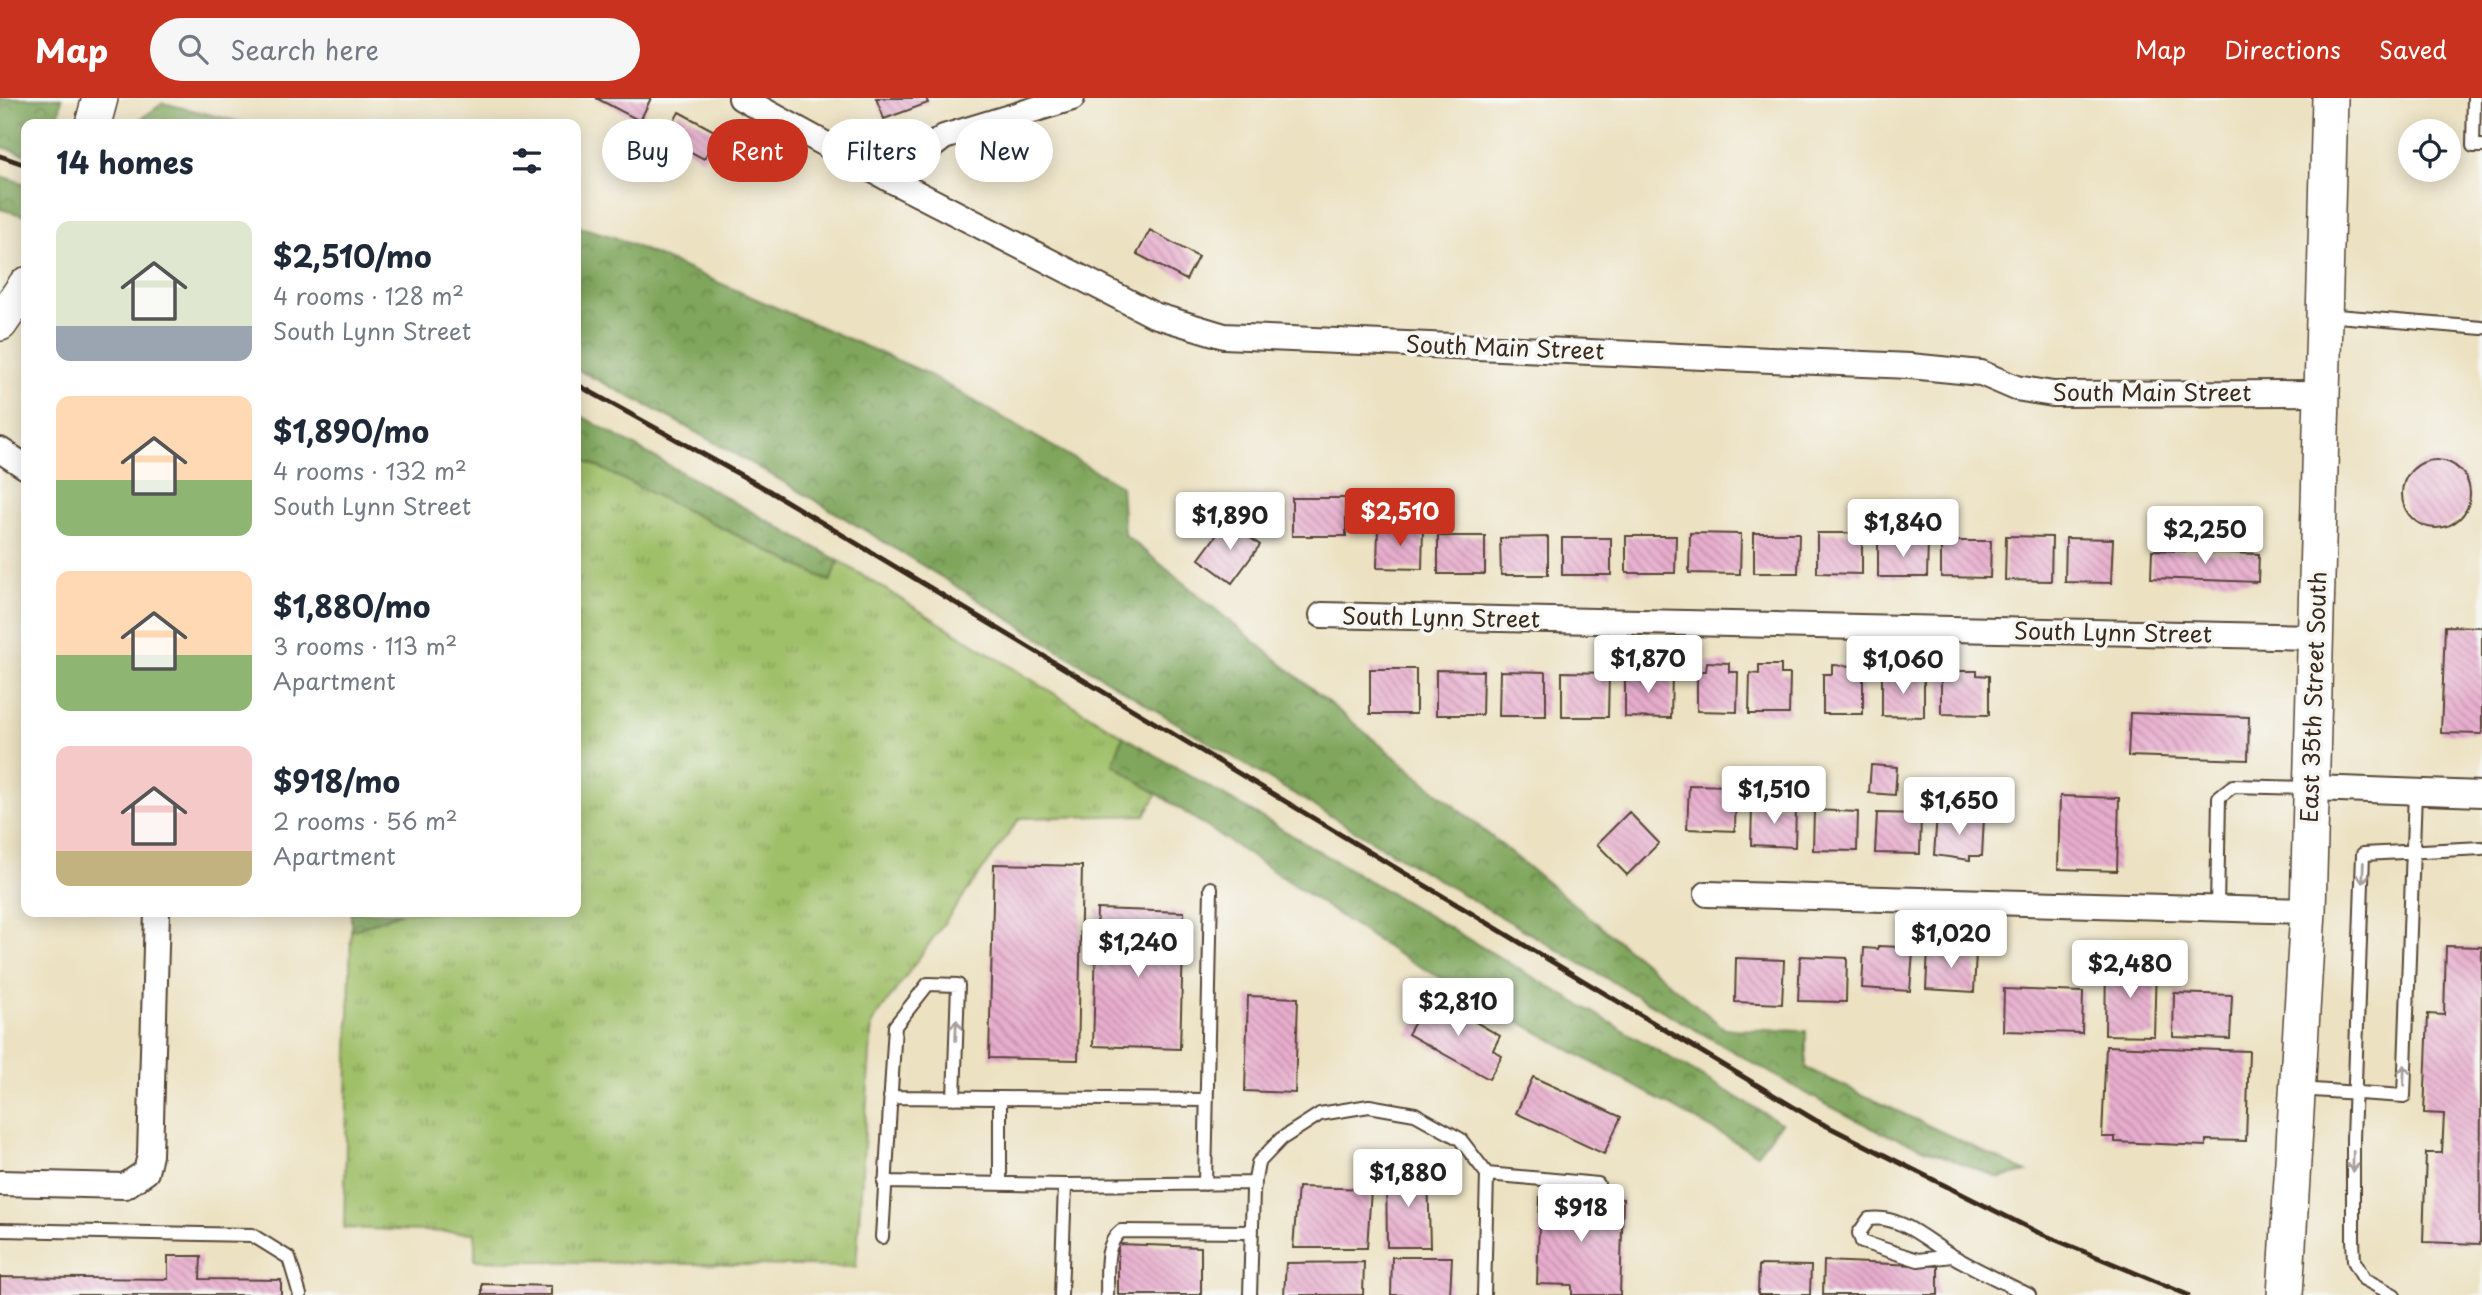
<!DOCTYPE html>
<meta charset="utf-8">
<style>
:root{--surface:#fff;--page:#f6f6f7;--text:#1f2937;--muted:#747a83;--accent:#c8321e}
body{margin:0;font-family:"Playpen Sans",sans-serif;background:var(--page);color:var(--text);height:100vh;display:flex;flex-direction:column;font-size:26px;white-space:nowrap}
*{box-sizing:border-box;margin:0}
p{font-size:23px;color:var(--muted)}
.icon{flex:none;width:38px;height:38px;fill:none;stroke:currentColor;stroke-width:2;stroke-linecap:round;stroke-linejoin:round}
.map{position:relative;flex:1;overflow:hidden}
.side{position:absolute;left:21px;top:21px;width:560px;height:798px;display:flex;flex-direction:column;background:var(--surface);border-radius:14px;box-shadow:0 4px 18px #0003}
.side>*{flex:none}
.top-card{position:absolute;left:602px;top:21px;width:665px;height:63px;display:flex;gap:14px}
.buttons{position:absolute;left:2398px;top:21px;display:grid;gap:14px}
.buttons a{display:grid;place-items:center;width:63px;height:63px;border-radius:50%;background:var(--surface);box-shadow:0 4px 18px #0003;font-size:35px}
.price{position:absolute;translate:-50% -60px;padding:0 16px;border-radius:7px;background:#fff;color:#222;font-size:23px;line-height:46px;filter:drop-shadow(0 2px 4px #0008)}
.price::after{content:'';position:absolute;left:50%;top:42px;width:21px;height:16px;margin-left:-10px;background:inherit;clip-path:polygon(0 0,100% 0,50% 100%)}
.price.active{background:var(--accent);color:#fff}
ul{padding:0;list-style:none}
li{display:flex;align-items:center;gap:21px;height:175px;padding:0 35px}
li span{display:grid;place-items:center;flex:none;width:196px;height:140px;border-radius:14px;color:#555}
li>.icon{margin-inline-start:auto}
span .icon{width:84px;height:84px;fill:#fffc;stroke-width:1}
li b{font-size:30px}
h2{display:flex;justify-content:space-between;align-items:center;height:84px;padding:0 35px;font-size:30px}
.chip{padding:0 24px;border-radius:32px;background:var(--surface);box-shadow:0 4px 18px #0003;font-size:24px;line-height:63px}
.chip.active{background:var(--accent);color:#fff}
header{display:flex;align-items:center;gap:42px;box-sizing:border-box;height:98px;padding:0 35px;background:var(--accent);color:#fff}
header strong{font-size:33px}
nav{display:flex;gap:38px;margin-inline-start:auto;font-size:24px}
.search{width:490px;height:63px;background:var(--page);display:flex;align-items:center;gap:18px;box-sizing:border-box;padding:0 24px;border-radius:38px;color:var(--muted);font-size:26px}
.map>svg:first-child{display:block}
.grass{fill:url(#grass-tufts);stroke:#6d7442;stroke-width:2}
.forest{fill:url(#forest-crowns);stroke:#5d683d;stroke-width:2}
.building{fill:url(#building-back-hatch)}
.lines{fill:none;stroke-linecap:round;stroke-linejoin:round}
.lane-casing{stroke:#564536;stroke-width:16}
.street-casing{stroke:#564536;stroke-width:28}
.secondary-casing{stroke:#564536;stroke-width:38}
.lane{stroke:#fff;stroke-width:12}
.street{stroke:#fff;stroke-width:24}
.secondary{stroke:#fff;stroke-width:35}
.rail{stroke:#3b2a1e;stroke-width:5}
.oneway{stroke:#a79f9a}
.labels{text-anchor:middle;stroke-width:7;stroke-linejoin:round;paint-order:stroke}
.street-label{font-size:23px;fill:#3b2a1e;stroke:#f6f6f2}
</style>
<header>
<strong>Map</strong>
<div class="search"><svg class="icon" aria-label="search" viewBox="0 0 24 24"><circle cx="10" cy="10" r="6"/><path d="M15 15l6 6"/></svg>Search here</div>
<nav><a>Map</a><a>Directions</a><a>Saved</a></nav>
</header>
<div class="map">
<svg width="2482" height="1197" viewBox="0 0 2482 1197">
<defs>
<pattern id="grass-tufts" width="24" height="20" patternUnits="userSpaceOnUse" patternTransform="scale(1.75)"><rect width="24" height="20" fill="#9fbf67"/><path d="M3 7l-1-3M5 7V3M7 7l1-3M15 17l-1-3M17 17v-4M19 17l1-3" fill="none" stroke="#839b54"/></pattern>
<pattern id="forest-crowns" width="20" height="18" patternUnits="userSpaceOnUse" patternTransform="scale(1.75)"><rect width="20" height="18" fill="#7fa65c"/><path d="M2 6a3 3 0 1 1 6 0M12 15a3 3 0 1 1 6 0" fill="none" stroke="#69874b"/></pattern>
<pattern id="building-back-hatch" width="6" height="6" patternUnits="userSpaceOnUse" patternTransform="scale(1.75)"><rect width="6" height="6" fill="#e8adce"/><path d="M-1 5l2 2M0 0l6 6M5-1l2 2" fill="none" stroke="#bd8da7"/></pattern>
</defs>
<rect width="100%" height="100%" fill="#f6f6f2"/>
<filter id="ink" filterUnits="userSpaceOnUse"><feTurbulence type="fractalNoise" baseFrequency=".0143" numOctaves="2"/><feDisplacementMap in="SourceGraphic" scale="14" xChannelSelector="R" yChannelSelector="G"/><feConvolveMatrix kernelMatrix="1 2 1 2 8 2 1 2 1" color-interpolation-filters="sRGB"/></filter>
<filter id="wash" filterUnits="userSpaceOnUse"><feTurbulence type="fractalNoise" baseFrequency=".00686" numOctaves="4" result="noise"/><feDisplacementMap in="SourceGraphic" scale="28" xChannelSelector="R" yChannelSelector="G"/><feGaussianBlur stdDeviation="1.57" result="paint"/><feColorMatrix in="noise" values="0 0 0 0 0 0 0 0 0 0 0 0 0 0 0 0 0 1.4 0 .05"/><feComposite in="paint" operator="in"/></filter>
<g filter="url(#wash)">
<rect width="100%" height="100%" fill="#ece1c1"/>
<path class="grass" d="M576,358L829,483L839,463L1123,638L1113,666L1157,696L1145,717L1020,720L872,925L856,1169L475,1162V1135L344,1130L351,833L402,814H576Z"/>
<path class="forest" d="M0,0H62L57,26H26V57L0,48Z
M163,5L248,26H134Z
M0,78L26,86V118L0,111Z
M576,128L614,139L924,274L1121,388L1124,436L1725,931L1806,933V970L2027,1074L2000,1080L1876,1032L1818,1002C1587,870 1357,736 1131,597C949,484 768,367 576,271Z
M576,315L839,463L830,483L576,358Z
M1123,638L1781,1025L1757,1056L1394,854L1113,666Z
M351,814H402L351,833Z"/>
<g id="blocks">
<path class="building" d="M596,0H651L640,23Z
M876,0H926L928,5L884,21Z
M679,14L718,35L704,61L665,40Z
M1150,132L1198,159L1186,182L1137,156Z
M2402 396a34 34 0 1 1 68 0a34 34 0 1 1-68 0Z
M1292,400H1346V438H1292Z
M1227,423L1260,447L1232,485L1199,461Z
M1378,430H1423L1422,471L1377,470Z
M1690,435L1741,436L1740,476L1689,475Z
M1754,435H1799L1798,475H1754Z
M1817,435H1862V476L1817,475Z
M1438,438H1485V476H1438Z
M1626,438H1676L1675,475H1626Z
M2006,438L2052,439L2051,483L2005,482Z
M1548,439V477H1501L1500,440Z
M1562,440H1611V477H1562Z
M2066,440L2113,441L2111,485L2065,484Z
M1878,442L1928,443L1927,479H1878Z
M1941,443H1991L1990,480L1941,479Z
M2152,452L2259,456L2258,484L2151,480Z
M2445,528L2482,529V636L2441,635Z
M1707,564L1729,565V574H1738L1737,614L1697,613V573H1706Z
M1759,567H1781V576H1790L1789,616H1749L1750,575L1759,576Z
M1832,567L1855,568V576H1863V616H1823V576H1832Z
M1370,571H1416V616H1370Z
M1436,572L1483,573L1482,617H1436Z
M1500,573L1546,574V618H1499Z
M1954,573H1977V577L1989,578V617L1941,616V576L1954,577Z
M1562,574L1609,575L1608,619H1562Z
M1625,575H1672L1671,620L1625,619Z
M1882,578H1924V619L1882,618Z
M2130,615L2249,619L2248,662L2128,658Z
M1871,667L1897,669L1895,697L1869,695Z
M1689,687L1736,688L1735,733L1687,731Z
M2060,698L2119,700L2117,773L2058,771Z
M1752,708L1796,709L1795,749L1751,747Z
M1814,712L1858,714L1857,753L1813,752Z
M1629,714L1659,745L1627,777L1597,746Z
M1877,715L1921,716L1920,756L1875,755Z
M1937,717L1984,719L1982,758H1970V762L1934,757Z
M994,766L1082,768L1078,962L989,960Z
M1097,811L1184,814L1180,951L1093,948Z
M1878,848L1900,849V853L1913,854L1910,893L1862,890L1864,850L1878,851Z
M2446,848L2482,849L2480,1146L2423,1144L2426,1055H2442L2444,1016L2424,1015L2428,916L2444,917Z
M1942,849L1976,854L1974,894L1926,891L1928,851L1942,852Z
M1800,858L1847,860L1846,904L1798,903Z
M1736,860L1784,862L1782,906L1735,904Z
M2106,866L2156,867L2154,938L2105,937Z
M2004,891L2083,894L2082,935L2003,933Z
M2174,895L2232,897L2230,941L2173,939Z
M1248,898L1298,900L1295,995L1245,993Z
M1426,905L1439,912L1442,905L1500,938L1493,952L1502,958L1489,981L1408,936Z
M2106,948L2249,953L2246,1043L2206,1042V1048L2115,1044V1039H2102Z
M1533,979L1621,1019L1604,1056L1516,1015Z
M1386,1073L1428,1074L1430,1149H1387Z
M1298,1089L1371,1091L1367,1150H1293Z
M1540,1099L1623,1101L1620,1197H1572V1187L1537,1186Z
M1118,1146L1201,1149V1197H1118Z
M168,1158H201L200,1181L281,1182V1197H0V1179L168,1181Z
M1392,1159H1452L1450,1197H1391Z
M1824,1163L1938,1168V1197H1823Z
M1364,1164L1363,1197H1284L1286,1165Z
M1759,1167L1811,1168L1810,1197H1758Z
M482,1186L551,1188V1197H482Z"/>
</g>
</g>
<g filter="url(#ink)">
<use href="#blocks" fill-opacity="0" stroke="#564536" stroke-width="2"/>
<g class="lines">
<g class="lane-casing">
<path id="lane" d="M2474,0L2473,48H2482
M2325,217L2482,230
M2217,810L2219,699L2233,688L2308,690
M2298,991L2404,998L2415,694
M890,999L1206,1002
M1487,1076L1598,1086
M884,1084L1065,1087
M1000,1086V1001
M1205,1086L1211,790
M0,1132L252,1137L289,1160L300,1197
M882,1139L895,928L928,886L958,887L954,1000
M1952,1158L1918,1162L1862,1144L1859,1135L1869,1121C1900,1116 1927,1143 1951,1157C1976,1172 2003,1184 2029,1197
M1061,1197L1065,1087L1255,1085
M1107,1197C1108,1176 1103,1147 1121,1133L1252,1134
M1250,1197L1253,1093L1258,1065L1281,1041L1320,1016L1369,1008L1415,1016L1460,1041L1487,1076L1484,1197
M2394,1197L2364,1181L2354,1163L2353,1141V1041L2363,756L2482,750"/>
</g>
<g class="street-casing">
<path id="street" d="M741,0L889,81L1154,217L1224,238L1910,268L1981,275L2016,290L2053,296L2322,295
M889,81L944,39L1072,0
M0,352L26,369
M1322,517L2316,539
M2312,690L2482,696
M1707,796L2308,813
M0,1085L125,1088L146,1074L150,1057L157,814"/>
</g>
<g class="secondary-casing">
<path id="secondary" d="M93,26L100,0
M0,225L26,187
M2285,1197L2308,813L2330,0"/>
</g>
<use href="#lane" class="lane"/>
<use href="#street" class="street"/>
<use href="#secondary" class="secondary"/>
<path class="rail" d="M0,58L26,67
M576,286L766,391L1815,1022L2037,1134L2188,1197"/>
</g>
<defs><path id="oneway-shaft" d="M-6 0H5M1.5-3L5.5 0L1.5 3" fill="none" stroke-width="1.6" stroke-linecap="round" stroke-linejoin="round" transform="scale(1.75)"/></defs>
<g class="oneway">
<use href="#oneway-shaft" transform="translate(2363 775) rotate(92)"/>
<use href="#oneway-shaft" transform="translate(956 932) rotate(-88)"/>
<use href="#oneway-shaft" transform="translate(2404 977) rotate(-88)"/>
<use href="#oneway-shaft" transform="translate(2353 1064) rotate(91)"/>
</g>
</g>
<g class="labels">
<g class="street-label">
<text transform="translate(1505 250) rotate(2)" y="8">South Main Street</text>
<text x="2152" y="303">South Main Street</text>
<text transform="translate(1441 520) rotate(1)" y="8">South Lynn Street</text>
<text transform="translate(2113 535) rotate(1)" y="8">South Lynn Street</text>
<text transform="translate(2314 599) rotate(-88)" y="8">East 35th Street South</text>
</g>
</g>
</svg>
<div class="buttons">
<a><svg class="icon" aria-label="locate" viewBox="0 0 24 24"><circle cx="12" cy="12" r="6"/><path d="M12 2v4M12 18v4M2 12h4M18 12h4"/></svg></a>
</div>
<b class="price active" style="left:1400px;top:450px">$2,510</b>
<b class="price" style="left:1230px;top:454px">$1,890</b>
<b class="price" style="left:1903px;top:461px">$1,840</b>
<b class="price" style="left:2205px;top:468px">$2,250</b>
<b class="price" style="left:1648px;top:597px">$1,870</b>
<b class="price" style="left:1903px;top:598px">$1,060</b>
<b class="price" style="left:1774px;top:728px">$1,510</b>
<b class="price" style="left:1959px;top:739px">$1,650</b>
<b class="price" style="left:1951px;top:872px">$1,020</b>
<b class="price" style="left:1138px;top:881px">$1,240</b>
<b class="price" style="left:2130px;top:902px">$2,480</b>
<b class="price" style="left:1458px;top:940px">$2,810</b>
<b class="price" style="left:1408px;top:1111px">$1,880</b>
<b class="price" style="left:1581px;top:1146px">$918</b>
<div class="top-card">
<a class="chip">Buy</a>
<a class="chip active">Rent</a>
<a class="chip">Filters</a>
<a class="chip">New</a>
</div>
<section class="side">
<h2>14 homes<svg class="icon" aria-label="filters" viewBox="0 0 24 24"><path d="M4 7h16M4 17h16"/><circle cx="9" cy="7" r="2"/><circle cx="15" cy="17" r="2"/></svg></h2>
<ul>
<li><span style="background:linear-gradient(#dfe7d0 75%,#9aa5b1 0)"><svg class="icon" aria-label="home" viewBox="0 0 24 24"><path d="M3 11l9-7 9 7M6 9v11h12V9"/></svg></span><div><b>$2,510/mo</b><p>4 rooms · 128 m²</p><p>South Lynn Street</p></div></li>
<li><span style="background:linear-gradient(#ffd9b3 60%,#8fb573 0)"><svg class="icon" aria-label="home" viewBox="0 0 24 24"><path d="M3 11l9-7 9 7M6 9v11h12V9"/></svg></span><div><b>$1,890/mo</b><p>4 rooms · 132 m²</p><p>South Lynn Street</p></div></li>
<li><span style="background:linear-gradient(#ffd9b3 60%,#8fb573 0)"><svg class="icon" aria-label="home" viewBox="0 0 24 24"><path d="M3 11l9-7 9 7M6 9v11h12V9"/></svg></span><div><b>$1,880/mo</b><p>3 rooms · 113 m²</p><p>Apartment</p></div></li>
<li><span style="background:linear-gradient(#f6c9c9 75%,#c2b280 0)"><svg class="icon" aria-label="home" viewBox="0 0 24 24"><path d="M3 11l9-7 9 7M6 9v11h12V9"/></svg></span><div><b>$918/mo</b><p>2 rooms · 56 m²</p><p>Apartment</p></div></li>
</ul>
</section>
</div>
